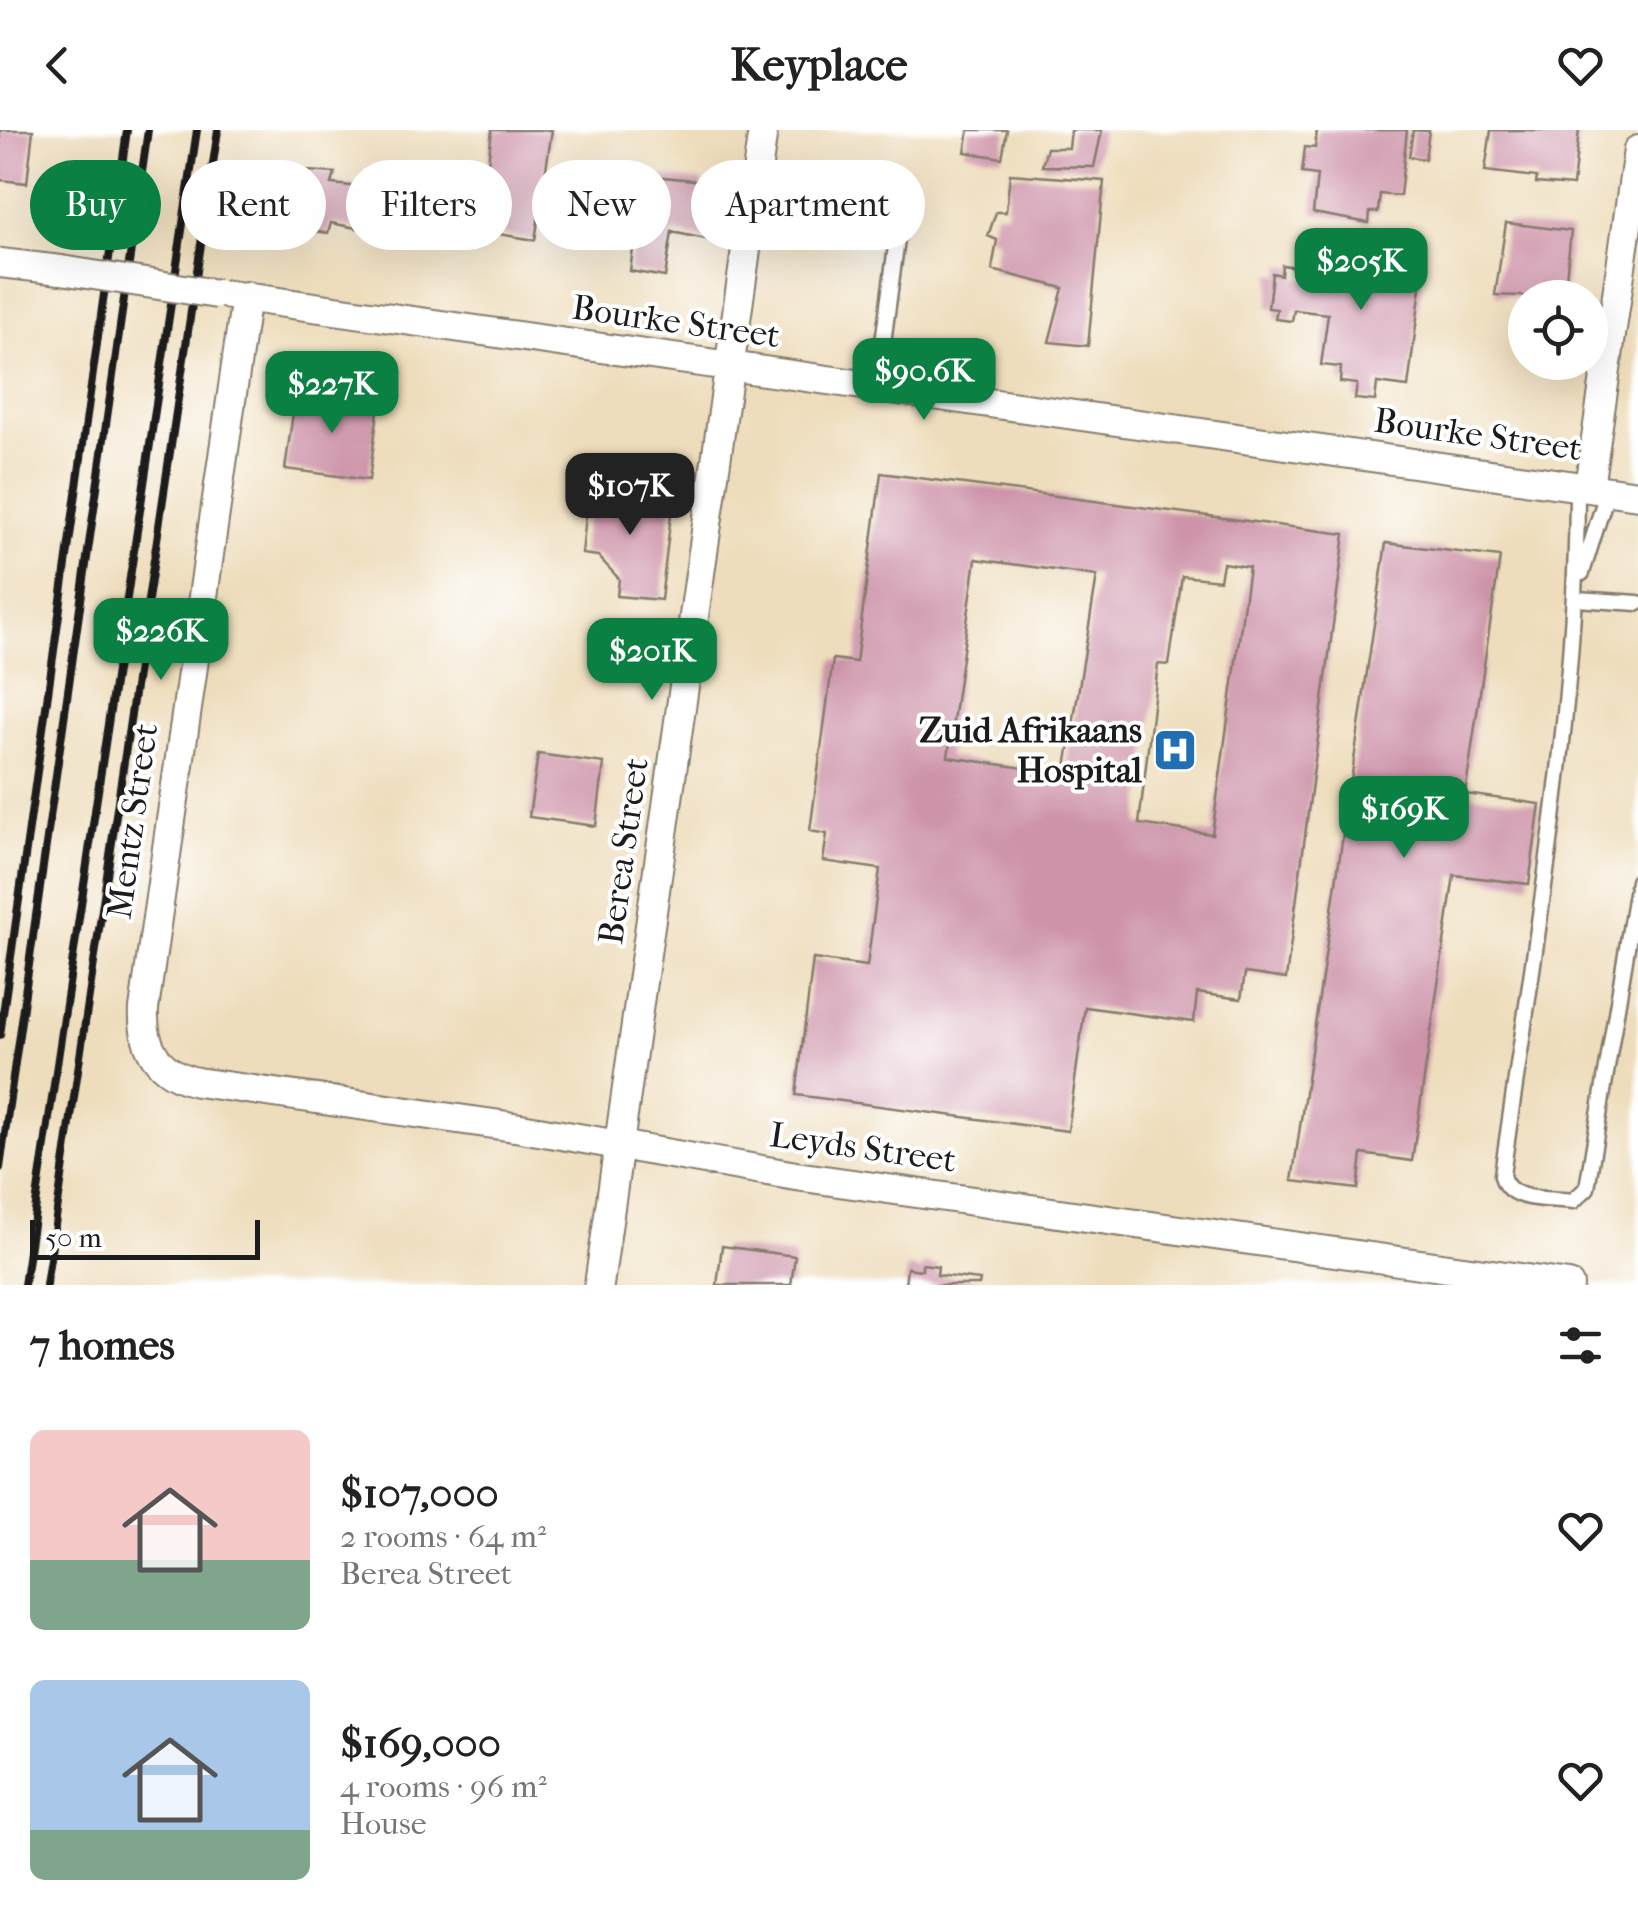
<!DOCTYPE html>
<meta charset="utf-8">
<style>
:root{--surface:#fff;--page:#f6f6f6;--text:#222;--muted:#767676;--accent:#0b8043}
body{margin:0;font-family:"IM FELL French Canon",serif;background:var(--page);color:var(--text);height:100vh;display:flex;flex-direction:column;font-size:38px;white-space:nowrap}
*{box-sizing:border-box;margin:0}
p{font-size:32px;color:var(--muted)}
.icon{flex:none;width:55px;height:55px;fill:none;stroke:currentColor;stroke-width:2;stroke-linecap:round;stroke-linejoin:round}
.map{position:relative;height:1155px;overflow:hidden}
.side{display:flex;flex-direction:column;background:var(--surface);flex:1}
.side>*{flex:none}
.guide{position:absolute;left:30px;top:30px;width:1000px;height:90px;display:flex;gap:20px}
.controls{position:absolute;left:1508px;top:150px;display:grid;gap:20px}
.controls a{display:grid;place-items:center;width:100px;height:100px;border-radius:50%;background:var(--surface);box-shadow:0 10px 40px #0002;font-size:50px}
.scale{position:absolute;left:30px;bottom:25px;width:230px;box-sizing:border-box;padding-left:10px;border:5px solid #1c1c1c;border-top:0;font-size:28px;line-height:35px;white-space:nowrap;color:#1c1c1c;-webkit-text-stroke:8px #fff;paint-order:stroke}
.price{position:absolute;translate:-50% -85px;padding:0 22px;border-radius:20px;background:var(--accent);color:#fff;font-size:32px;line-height:65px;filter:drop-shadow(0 2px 5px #0008)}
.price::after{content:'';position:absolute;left:50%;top:60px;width:30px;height:22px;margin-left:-15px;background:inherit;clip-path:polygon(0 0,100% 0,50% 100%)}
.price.selected{background:#222;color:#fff}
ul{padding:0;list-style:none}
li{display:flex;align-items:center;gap:30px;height:250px;padding:0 30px}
li span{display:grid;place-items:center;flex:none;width:280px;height:200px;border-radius:15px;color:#555}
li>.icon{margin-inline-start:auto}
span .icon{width:120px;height:120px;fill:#fffc;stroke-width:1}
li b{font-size:42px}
h2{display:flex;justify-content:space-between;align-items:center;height:120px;padding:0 30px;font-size:42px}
.chip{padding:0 35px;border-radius:45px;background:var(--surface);box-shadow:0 10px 40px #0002;font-size:35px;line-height:90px}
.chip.selected{background:var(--accent);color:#fff}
header{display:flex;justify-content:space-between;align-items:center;height:130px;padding:0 30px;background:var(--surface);font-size:45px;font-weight:700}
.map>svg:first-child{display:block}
.building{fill:#cd93a9;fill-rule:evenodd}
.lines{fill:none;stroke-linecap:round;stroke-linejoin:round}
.service-casing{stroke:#857c6c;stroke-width:19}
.minor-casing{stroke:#857c6c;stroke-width:32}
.service{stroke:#fff;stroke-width:14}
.minor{stroke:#fff;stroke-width:28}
.rail{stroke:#1c1c1c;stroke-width:8}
.minor-bridge-casing{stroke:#857c6c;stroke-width:32;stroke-linecap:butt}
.minor-bridge{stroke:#fff;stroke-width:28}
.labels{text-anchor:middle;stroke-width:8;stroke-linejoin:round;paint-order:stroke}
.street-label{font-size:35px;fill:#1c1c1c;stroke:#fff}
.poi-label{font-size:35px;font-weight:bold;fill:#1c1c1c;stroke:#fff;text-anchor:end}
</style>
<header><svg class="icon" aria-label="back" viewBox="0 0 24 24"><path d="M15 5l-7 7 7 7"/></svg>Keyplace<svg class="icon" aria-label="heart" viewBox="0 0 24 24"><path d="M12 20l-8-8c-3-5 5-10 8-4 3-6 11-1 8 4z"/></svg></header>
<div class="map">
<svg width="1638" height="1155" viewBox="0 0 1638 1155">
<rect width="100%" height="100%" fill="#fff"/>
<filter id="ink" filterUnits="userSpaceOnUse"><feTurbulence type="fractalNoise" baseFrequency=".01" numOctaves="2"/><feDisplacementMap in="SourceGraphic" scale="20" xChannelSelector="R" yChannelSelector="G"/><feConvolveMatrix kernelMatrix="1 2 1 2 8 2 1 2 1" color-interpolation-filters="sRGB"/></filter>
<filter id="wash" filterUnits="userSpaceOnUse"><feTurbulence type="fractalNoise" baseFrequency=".0048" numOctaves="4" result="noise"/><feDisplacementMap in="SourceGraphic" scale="40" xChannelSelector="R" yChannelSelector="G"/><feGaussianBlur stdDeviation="2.25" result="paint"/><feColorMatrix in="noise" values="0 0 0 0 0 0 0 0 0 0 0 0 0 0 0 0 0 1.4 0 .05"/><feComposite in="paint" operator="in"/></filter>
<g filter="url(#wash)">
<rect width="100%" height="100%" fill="#eeddbc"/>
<g id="blocks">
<path class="building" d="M0,0H33L27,53L0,50Z
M492,0H552L535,110L463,98L471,54L485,57Z
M969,0H1007L1002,28L965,22Z
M1071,0H1102L1094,37L1042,36L1047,18H1069Z
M1317,0H1407L1400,66L1380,64L1378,82H1370L1369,93L1313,83L1317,45L1302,43L1305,17L1315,18Z
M1413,0L1429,1L1425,29L1409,27Z
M1491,0H1579L1573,56L1536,53L1537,47L1485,41Z
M307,41L335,43L332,54L370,58L366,100L331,93L328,103L286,98L293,45L305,47Z
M1010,44L1104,51L1088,216L1049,212L1063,158L992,140L997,110L988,106L996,82H1006Z
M643,45L703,51L702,82L724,85L720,112L672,102L665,147L630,141Z
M1506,93L1571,101L1564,168L1495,165Z
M1340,105L1367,109L1365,118L1425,126L1408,257L1377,253L1375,271L1355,269L1357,254L1340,252L1341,237L1321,235L1328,184L1294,180L1292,191L1275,189L1277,179L1268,178L1272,143L1281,145L1282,135L1297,137L1295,148L1334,153Z
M296,262L379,273L369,350L285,339Z
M881,343L1345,404L1286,849L1245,843L1241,869L1197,863L1194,892L1085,877L1068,1001L796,965L813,829L867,836L880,739L823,731L827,704L810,701L833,529L856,532ZM976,429L1097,446L1065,644L948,627ZM1223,433L1249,437L1212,704L1139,694L1158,534L1169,535L1182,446L1220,450Z
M589,357L673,367L661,470L617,466L619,449L598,426L582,424Z
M1386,413L1500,427L1465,664L1540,674L1529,754L1454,745L1412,1031L1362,1024L1358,1059L1292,1051Z
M538,624L604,633L596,696L529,687Z
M722,1116L795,1126L791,1155H717Z
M922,1134L938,1136L937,1145L980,1150L979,1155H905L907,1138L922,1140Z"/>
</g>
</g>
<g filter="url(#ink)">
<use href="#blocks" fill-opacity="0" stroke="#857c6c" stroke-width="2.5"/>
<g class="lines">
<g class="service-casing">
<path id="service" d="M824,43L880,72L899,94L877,257
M1577,356C1577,587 1534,817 1502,1045C1507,1073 1549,1068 1573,1071L1587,1058L1638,751
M1582,443L1608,360
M1576,469L1638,473"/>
</g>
<g class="minor-casing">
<path id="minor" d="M0,133L61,140
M229,165L1638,365
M246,166L144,879C142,918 159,944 197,952L521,998L796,1046L1569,1155
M1589,357L1638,20
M599,1155L763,0"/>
</g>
<use href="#service" class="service"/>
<use href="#minor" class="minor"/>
<path class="rail" d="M0,905L127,0
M0,1038L148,0
M24,1155L197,0
M46,1155L218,0"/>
<g class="minor-bridge-casing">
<path id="minor-bridge" d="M61,140L217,164"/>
</g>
<use href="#minor-bridge" class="minor-bridge"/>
</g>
</g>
<defs>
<g id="hospital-square" transform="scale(2.25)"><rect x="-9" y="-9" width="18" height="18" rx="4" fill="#1f6fb2" stroke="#fff"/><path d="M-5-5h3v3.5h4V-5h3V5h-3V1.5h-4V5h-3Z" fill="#fff"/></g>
</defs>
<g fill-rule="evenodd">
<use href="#hospital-square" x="1175" y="620"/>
</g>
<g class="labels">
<g class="street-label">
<text transform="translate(676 191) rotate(8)" y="12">Bourke Street</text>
<text transform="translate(1478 304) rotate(8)" y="12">Bourke Street</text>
<text transform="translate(132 691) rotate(-82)" y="12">Mentz Street</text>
<text transform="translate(623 721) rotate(-82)" y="12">Berea Street</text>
<text transform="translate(863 1017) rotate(8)" y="12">Leyds Street</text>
</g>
<g class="poi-label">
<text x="1142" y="612">Zuid Afrikaans<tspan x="1142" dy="40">Hospital</tspan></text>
</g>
</g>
</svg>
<div class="controls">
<a><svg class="icon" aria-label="locate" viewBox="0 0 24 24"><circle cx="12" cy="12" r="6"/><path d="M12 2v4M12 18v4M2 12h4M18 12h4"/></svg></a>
</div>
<div class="scale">50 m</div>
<b class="price" style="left:1361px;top:183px">$205K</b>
<b class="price" style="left:924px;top:293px">$90.6K</b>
<b class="price" style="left:332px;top:306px">$227K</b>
<b class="price selected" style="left:630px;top:408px">$107K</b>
<b class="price" style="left:161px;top:553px">$226K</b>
<b class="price" style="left:652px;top:573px">$201K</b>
<b class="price" style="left:1404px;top:731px">$169K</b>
<div class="guide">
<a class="chip selected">Buy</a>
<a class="chip">Rent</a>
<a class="chip">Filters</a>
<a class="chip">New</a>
<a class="chip">Apartment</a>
</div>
</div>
<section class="side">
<h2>7 homes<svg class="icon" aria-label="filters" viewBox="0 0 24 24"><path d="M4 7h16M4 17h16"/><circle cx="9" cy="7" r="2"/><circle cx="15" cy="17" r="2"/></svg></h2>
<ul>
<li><span style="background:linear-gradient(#f6c9c9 65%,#7fa58c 0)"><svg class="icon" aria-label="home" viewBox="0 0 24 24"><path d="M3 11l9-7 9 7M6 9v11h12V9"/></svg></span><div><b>$107,000</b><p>2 rooms · 64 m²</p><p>Berea Street</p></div><svg class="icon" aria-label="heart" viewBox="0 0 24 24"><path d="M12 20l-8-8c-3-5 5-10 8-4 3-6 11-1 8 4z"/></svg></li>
<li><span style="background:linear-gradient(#a9c7e8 75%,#7fa58c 0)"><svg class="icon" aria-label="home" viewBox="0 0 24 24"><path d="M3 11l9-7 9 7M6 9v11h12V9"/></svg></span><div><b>$169,000</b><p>4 rooms · 96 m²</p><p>House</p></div><svg class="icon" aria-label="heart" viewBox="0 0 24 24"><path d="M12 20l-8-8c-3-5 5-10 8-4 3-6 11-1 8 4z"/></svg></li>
</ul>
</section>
